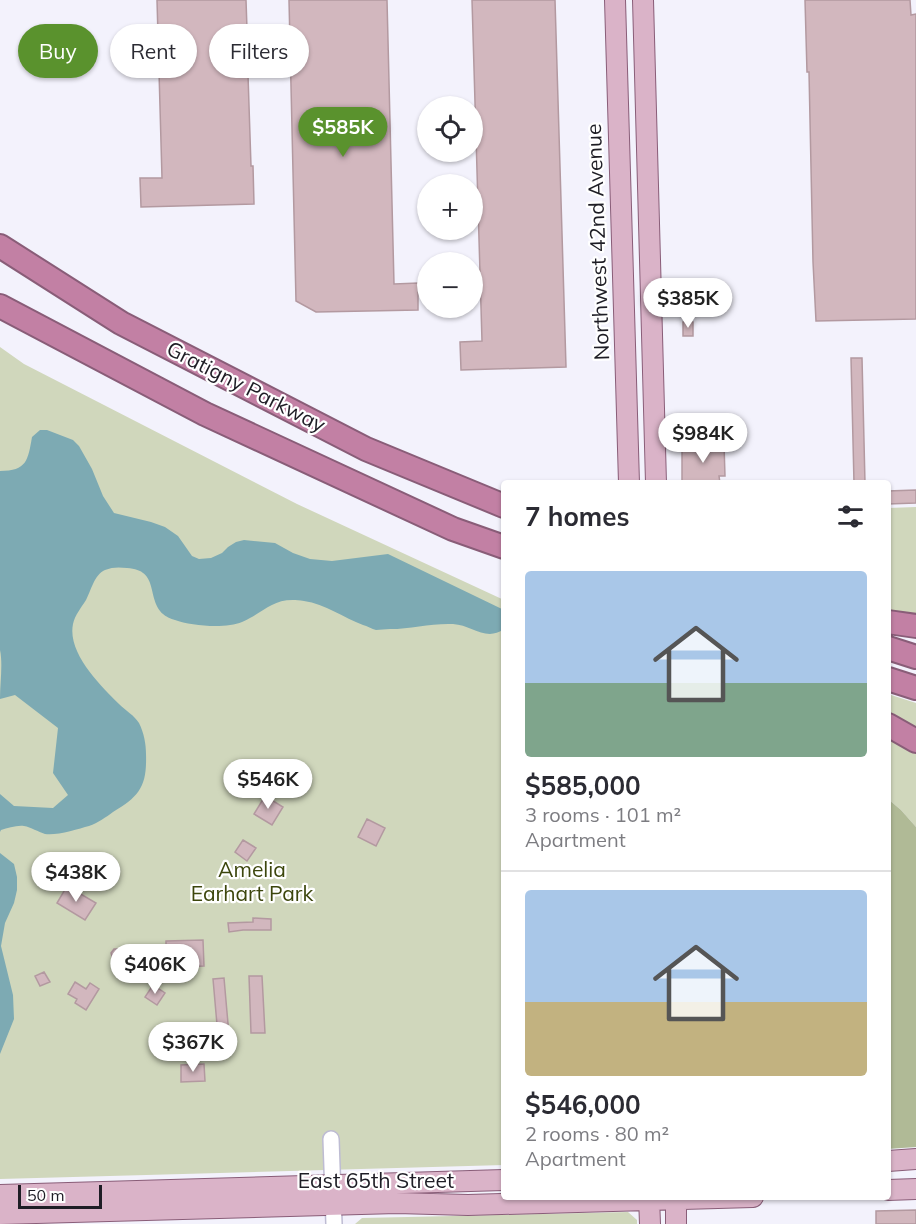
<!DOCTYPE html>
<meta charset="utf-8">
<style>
:root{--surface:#fff;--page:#f7f7f7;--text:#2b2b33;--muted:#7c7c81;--line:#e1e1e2;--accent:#5a922d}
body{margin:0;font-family:Mulish,sans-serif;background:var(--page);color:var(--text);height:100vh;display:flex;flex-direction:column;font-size:22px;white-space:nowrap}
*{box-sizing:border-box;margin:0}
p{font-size:20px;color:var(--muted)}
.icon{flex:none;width:33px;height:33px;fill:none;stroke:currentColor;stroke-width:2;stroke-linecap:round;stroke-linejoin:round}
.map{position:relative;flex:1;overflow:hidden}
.panel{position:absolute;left:501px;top:480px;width:390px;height:720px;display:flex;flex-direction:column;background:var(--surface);border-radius:6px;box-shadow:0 2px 4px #0004}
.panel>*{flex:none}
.banner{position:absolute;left:18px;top:24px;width:393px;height:54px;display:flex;gap:12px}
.buttons{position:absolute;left:417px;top:96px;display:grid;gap:12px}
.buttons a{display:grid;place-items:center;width:66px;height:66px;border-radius:50%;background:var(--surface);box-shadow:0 2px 4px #0004;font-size:30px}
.scale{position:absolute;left:18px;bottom:15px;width:84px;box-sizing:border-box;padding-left:6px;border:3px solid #1e1d25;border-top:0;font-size:16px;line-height:21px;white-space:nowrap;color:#1e1d25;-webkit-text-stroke:4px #fff;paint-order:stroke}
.price{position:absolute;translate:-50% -51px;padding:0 14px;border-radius:21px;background:#fff;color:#222;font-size:20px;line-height:39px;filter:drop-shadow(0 2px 3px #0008)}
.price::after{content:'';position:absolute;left:50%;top:36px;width:18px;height:14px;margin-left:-9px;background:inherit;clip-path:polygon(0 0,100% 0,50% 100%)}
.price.selected{background:var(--accent);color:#fff}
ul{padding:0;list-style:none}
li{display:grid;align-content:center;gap:12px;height:318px;padding:0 24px}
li+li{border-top:2px solid var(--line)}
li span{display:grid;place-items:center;height:186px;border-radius:6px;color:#555}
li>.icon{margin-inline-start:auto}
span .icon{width:108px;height:108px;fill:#fffc;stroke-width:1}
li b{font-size:26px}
h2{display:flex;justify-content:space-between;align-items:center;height:72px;padding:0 24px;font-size:26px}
.pill{padding:0 21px;border-radius:27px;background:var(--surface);box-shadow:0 2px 4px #0004;font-size:21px;line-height:54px}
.pill.selected{background:var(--accent);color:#fff}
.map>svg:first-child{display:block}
.green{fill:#d0d7bc}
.forest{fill:#b0ba96}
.water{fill:#7daab3}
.building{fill:#d2b7be;stroke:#b399a0;stroke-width:1.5}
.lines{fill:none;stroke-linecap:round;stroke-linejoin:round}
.minor-casing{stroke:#bebcd3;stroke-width:18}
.major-casing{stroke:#895d78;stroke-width:22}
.highway-casing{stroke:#895d78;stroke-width:26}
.minor{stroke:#fff;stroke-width:15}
.major{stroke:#dab3c8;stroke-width:20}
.highway{stroke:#c280a4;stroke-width:22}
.labels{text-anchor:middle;stroke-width:4.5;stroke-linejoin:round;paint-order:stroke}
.street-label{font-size:21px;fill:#1e1d25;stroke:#fff}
.park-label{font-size:21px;fill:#3c460c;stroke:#fff}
</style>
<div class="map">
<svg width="916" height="1224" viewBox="0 0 916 1224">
<rect width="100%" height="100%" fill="#f3f2fc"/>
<path class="green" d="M0,347L24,364L297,504L504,600V1165L0,1179Z
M916,507V617L888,614V508Z
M888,694L916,703V734L888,719Z
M888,733L916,748V827L901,810L888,799Z
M628,1212L637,1220V1224H355L362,1218Z"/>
<path class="forest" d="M888,799L901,810L916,827V1147L888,1149Z"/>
<path class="water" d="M40,430H47L73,440L79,446L92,469L103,496L114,513L151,522L165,527L178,536L192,556L199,559L211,558L222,553L228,547L236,542L244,540L275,543L293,553L310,559L332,561L388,554L504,610V629C486,642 472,625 453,624C432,623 411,629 390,629C385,629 380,630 376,630C372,629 367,626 363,625C344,618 325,604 304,601C273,596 267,611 242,622C226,629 191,626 175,620C171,619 165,616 163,614C146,598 160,570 127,568C119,567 112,567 105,570C94,575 91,591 86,600C81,608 75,615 73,624C67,653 101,686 119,704C126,711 134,715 139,723C144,733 146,744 146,754C147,786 140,796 113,812C106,817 98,823 89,826C78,829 56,836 45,834C38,832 31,827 24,826C17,825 8,828 1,830L0,832V794L14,806L53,808L68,795L53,773L58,728L15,695L0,699C0,683 3,664 0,650V471C27,471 28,460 32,437Z
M0,853L14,864L17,877V890L14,903L5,923L1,946L13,995L14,1019L0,1054Z"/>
<path class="building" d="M157,0H246L247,29H248V38H251L252,66H249V75H248L251,166H253L254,204L141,207L140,178H162Z
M289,0H387L394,284L418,283V310L316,312L296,301Z
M472,0H555L566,367L461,370L460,342L482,341Z
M805,0H910L911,15L916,14V319L816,321L813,262L809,72H807Z
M683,322H693V336H683Z
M851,358H862L865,483H854Z
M724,444L725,476H719L720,483H682V449H692V445Z
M916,490V503L888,504V491Z
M265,796L283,807L272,825L254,814Z
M367,819L385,828L376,846L358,837Z
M243,840L256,848L247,861L235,852Z
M67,886L96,903L85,920L57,903Z
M253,918L271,919V930H243L229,932L228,923L253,922Z
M203,940L204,966L166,967V941Z
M114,949H121L125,955L121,960H113L111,953Z
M44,972L50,982L40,986L35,976Z
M249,976H262L265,1033H251Z
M224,978L229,1035L218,1036L213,979Z
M75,982L86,989L90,983L99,989L86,1010L75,1003L77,999L68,994Z
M153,985L165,993L157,1005L145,997Z
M204,1064L205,1081L181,1082V1065Z
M916,1210V1224H876V1211Z"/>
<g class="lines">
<g class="minor-casing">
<path id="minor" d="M331,1139L334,1224"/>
</g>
<g class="major-casing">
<path id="major" d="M615,0L629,483
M643,0L656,483
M888,1161L916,1159
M888,1190L916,1189
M0,1195L504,1180
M649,1197L650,1224
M676,1197V1224
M0,1214L397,1203L468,1205L753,1197"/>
</g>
<g class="highway-casing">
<path id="highway" d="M0,246L121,323L366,449L504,506
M0,306L205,414L453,529L504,547
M888,622L916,626
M888,648L916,657
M888,679L916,688
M888,725L916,741"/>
</g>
<use href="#minor" class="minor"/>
<use href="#major" class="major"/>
<use href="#highway" class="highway"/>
</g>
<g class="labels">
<g class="street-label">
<text transform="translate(598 242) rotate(-92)" y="7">Northwest 42nd Avenue</text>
<text transform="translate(246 387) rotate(27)" y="7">Gratigny Parkway</text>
<text x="376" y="1188">East 65th Street</text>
</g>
<g class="park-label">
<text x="252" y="877">Amelia<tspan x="252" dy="24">Earhart Park</tspan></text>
</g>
</g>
</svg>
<div class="buttons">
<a><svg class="icon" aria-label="locate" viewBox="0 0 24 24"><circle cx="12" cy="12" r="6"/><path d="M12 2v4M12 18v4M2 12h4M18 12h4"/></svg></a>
<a>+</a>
<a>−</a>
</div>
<div class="scale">50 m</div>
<b class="price selected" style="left:343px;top:158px">$585K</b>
<b class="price" style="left:688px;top:329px">$385K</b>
<b class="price" style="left:703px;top:464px">$984K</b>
<b class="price" style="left:268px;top:810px">$546K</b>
<b class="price" style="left:76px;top:903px">$438K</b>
<b class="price" style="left:155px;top:995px">$406K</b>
<b class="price" style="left:193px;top:1073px">$367K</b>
<div class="banner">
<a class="pill selected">Buy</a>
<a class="pill">Rent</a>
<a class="pill">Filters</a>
</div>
<section class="panel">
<h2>7 homes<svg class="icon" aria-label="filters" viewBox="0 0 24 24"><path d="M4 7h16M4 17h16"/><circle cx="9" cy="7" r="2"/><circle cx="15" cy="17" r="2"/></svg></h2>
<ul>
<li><span style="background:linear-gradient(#a9c7e8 60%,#7fa58c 0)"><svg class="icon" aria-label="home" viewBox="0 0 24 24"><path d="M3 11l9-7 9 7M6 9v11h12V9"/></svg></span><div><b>$585,000</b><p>3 rooms · 101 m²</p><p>Apartment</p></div></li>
<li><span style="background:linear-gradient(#a9c7e8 60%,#c2b280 0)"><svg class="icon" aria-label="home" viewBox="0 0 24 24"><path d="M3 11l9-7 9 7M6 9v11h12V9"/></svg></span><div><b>$546,000</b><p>2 rooms · 80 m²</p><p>Apartment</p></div></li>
</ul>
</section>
</div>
